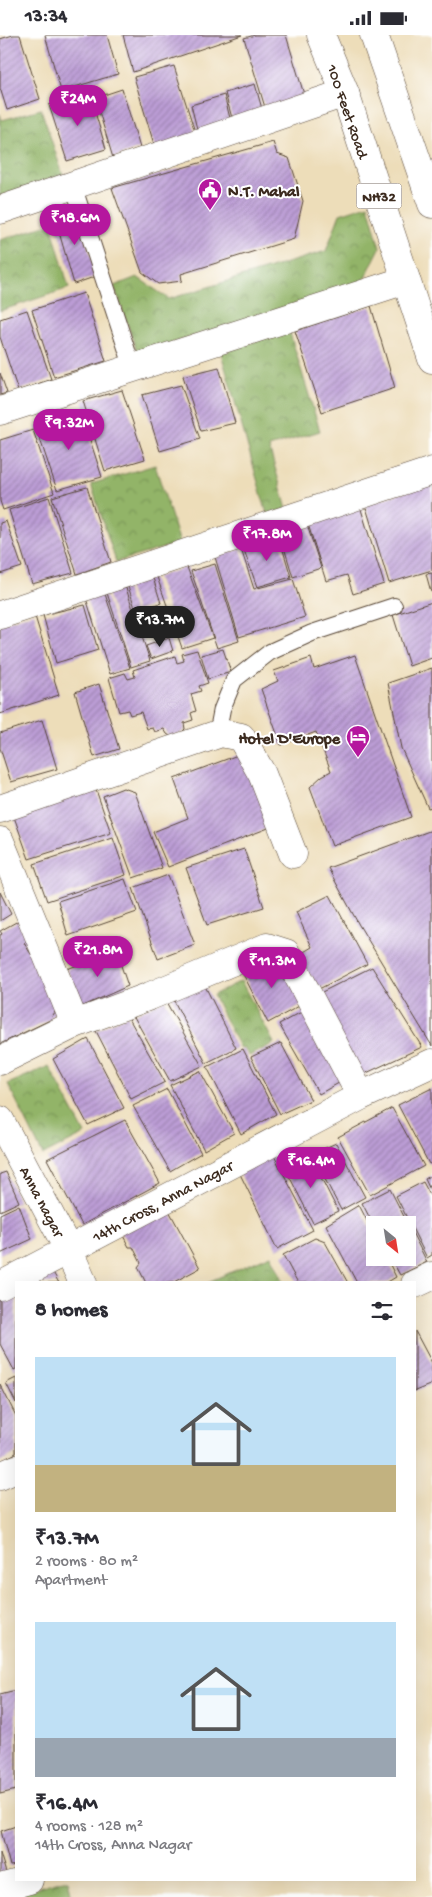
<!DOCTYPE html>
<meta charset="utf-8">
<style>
:root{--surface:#fff;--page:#f7f7f7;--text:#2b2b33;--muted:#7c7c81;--accent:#b5179e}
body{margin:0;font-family:"Gochi Hand",sans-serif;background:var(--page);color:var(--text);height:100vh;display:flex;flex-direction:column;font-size:19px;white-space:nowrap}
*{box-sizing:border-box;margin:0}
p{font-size:16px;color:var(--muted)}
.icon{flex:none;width:28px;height:28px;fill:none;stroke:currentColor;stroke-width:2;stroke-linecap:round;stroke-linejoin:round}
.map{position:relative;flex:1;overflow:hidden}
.drawer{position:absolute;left:15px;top:1246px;width:401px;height:600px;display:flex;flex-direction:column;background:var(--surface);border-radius:0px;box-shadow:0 5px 20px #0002}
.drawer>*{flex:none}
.needle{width:32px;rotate:150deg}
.controls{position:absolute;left:366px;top:1181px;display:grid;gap:10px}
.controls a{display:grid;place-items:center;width:50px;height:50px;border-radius:0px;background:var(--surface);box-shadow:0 5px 20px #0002;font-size:25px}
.price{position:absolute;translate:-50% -42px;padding:0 11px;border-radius:18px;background:var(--accent);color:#fff;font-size:16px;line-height:32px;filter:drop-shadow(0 1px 2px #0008)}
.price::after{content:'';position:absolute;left:50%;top:30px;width:15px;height:11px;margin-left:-8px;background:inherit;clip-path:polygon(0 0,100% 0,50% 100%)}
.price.current{background:#222;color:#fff}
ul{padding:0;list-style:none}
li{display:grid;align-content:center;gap:10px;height:265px;padding:0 20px}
li span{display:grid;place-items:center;height:155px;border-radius:0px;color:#555}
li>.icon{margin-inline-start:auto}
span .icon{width:90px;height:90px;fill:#fffc;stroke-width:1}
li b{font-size:21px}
h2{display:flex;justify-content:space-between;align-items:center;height:60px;padding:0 20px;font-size:21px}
.status{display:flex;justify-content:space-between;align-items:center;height:35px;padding:0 25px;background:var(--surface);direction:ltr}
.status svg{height:14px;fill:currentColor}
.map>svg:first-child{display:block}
.forest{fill:url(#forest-crowns);stroke:#666f43}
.building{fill:url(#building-hatch)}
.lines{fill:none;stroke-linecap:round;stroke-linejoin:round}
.lane-casing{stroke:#564535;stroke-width:18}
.street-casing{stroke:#564535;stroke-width:29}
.highway-casing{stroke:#564535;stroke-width:29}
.lane{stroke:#fff;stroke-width:16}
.street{stroke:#fff;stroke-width:28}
.highway{stroke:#fff;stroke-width:28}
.labels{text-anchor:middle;stroke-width:4;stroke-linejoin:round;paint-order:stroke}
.shield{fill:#fff;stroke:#766a62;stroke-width:1}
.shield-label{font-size:15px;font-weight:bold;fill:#3b2a1e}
.street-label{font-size:16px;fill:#3b2a1e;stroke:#fff}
.poi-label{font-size:16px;font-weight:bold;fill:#3b2a1e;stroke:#fff;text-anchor:start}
</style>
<div class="status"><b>13:34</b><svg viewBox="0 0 49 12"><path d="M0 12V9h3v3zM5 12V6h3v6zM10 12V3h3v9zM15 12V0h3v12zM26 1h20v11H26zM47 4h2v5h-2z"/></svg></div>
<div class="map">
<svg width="432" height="1862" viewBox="0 0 432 1862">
<defs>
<pattern id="forest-crowns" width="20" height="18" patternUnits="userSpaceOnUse" patternTransform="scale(1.25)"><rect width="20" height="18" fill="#92b468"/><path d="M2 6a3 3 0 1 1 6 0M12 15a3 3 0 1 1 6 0" fill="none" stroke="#789355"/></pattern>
<pattern id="building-hatch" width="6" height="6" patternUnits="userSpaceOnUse" patternTransform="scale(1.25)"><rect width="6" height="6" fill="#bc9dd6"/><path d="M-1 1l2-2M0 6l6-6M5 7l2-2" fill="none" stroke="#9a80ad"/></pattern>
</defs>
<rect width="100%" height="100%" fill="#fff"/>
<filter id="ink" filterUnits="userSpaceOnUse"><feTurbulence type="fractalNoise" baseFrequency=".02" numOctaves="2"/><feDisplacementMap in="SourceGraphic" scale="10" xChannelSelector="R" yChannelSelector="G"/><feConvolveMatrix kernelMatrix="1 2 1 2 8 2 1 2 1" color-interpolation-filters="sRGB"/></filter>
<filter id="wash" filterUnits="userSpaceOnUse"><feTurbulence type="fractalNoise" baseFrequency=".0096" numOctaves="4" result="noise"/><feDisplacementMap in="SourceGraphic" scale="20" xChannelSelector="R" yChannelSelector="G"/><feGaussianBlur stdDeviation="1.12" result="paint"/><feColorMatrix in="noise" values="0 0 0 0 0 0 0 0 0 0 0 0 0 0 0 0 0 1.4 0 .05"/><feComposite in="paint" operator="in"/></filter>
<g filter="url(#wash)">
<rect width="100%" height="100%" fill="#edddb9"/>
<path class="forest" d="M41,74L63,140L0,161V79L2,85Z
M368,170L380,213L363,247L138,319L114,251L137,242L169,264L326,216L340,179Z
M51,189L69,253L0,276V205Z
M289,295L320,396L269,412L287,474L267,479L221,318Z
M155,430L180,508L116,527L91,449Z
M241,946L274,1008L249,1021L243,1012L240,1014L213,960Z
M49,1031L85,1099L43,1120L8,1049Z
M271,1220L284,1247H208Z
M63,1845H68L72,1862H15L14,1859Z"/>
<g id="blocks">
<path class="building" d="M13,0H20L40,64L7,75L0,53V4Z
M45,0H107L118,39L61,56Z
M123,0H242L133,37Z
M255,0H286L306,66L267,79L244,3Z
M174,31L197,103L156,116L134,42Z
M255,49L264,81L234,90L225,58Z
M122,54L140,113L113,123L95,63Z
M89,57L106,114L67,126L49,70Z
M224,60L232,91L199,102L191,70Z
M273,107L277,119L289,123L303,166L294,204L181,239L182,246L158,249L142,237L112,153Z
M77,175L97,241L74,249L54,180Z
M84,258L106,326L54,342L32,275Z
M371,271L395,353L322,377L295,296Z
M27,275L51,344L18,356L0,302V284Z
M219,332L235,388L201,396L183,341Z
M0,338L7,358L0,360Z
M181,350L200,404L160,416L142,360Z
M122,355L145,424L105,436L83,366Z
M81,377L102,442L57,455L36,392Z
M33,395L54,458L3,475L0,466V405Z
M432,449V535L389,548L365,469Z
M87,452L111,527L77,539L52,462Z
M49,462L73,538L32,549L9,475Z
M360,471L384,549L353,559L347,540L326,546L307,486Z
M6,486L22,532L0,539V488Z
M307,490L321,533L293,542L280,499Z
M279,502L291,542L257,552L243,512Z
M241,514L254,554L293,544L305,582L239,602L215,522Z
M215,529L239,606L217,613L191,536Z
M187,532L213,603L182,613L157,542Z
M432,538V557H431L426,539Z
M153,543L161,568L136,576L128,551Z
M126,553L150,626L131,632L107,558Z
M105,559L130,633L110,639L86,563Z
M432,567V623L409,631L393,580Z
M85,570L98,615L56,628L43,580Z
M34,578L59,660L0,679V589Z
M169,603L173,616L151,624L146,611Z
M223,614L231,637L208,644L201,620Z
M197,615L208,648L199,651L201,656L191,659L196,676L191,678L193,685L184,688L185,694L181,698L170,701L167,699L164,694L155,697L153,693L147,694L141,677L130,680L128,675L119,677L109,643L125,638L128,644L135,642L133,635L175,621L177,628L184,626L182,619Z
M355,620L411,782L332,811L310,752L322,741L331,736L316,697L281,710L261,654L278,646L274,636L311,623L314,634Z
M432,633V772L428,773L401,713L388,648Z
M99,649L119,714L94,722L75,657Z
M42,685L57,734L11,747L0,713V698Z
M243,718L271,792L168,832L153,797L188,783L174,744Z
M95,752L111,798L29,824L13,779Z
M123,753L135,757L162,833L133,843L103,761Z
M432,795V1011L359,890L328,833Z
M113,803L126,840L47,866L34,829Z
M244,814L264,872L207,890L186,833Z
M168,840L195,910L158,924L133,853Z
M125,844L137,877L68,901L58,866Z
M0,857L11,879L0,886Z
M330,860L367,929L319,954L297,921L312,912L296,877Z
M18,886L29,905L24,908L34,924L58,972L50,985L0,1009V900L2,899L0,896Z
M116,916L128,951L81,972L67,934Z
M276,921L303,969L268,988L241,935Z
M372,932L422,1012L360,1041L316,960Z
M203,947L236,1013L206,1028L172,962Z
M165,965L202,1031L170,1046L133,980Z
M309,973L346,1044L319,1059L279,989Z
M127,980L165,1047L131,1064L96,996Z
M88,1004L124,1073L88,1090L53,1024Z
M281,1008L311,1065L280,1079L251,1022Z
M243,1014L276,1079L241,1099L207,1032Z
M200,1036L234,1098L204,1115L170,1050Z
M432,1053V1128L429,1129L398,1070Z
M167,1054L201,1118L170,1136L133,1071Z
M392,1073L424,1131L370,1160L338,1102Z
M125,1085L160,1148L82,1190L47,1124Z
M336,1108L365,1162L341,1175L312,1119Z
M272,1117L313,1195L277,1214L238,1135Z
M310,1121L338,1176L313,1188L285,1133Z
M6,1137L19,1167L0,1176V1139Z
M432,1140V1159L425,1144Z
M423,1147L432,1164V1220L427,1223L396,1161Z
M390,1154L427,1227L400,1240L390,1222H408V1190H375V1193L362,1168Z
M19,1170L32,1204L0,1219V1179Z
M166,1170L200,1233L172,1248H146L138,1232L141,1228L133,1212H129L119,1193Z
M359,1170L375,1201V1222H386L396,1242L386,1248H357L326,1190Z
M315,1203L325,1207L348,1248H298L283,1220Z
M50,1232L59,1248H21Z
M16,1255V1334L14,1335L0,1309V1260Z
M415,1296L432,1328V1349L415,1356Z
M16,1343V1368L6,1348Z
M0,1349L16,1381V1418L0,1427Z
M16,1655V1755L0,1759V1659Z
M16,1791V1830L10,1831L1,1796Z
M0,1818L6,1838L0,1840Z"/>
</g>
</g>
<g filter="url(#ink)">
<use href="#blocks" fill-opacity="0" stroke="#564535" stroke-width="1"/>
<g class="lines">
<g class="lane-casing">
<path id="lane" d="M73,150L133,334
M217,700L222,674L234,645L270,617L312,598L394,571"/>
</g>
<g class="street-casing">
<path id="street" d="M0,175L345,58
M0,376L406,245
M0,580L432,436
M0,774L221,698L241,702L262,739L293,819
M0,806L75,989
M0,1026L75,989L150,961L267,912L286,918L361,1061
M0,1085L68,1214L83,1248
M415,1249L432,1241
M0,1251L361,1061L432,1028
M0,1441L16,1434
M0,1853L29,1845"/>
</g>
<g class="highway-casing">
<path id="highway" d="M321,0L345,58L432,324
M374,0L432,169"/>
</g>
<use href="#lane" class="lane"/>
<use href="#street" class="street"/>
<use href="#highway" class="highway"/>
</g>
</g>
<defs>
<g id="civic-pin" transform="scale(1.25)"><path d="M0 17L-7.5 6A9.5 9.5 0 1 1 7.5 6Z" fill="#b5179e" stroke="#fff"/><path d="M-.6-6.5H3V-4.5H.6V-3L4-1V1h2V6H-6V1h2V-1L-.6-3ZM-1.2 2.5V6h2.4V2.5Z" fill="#fff"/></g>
<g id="hotel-pin" transform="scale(1.25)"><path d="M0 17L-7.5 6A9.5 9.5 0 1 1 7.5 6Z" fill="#b5179e" stroke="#fff"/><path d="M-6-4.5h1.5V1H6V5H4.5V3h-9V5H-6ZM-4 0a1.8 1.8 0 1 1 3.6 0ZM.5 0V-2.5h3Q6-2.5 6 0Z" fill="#fff"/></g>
</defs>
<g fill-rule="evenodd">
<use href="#civic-pin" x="210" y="155"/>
<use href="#hotel-pin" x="358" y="702"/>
</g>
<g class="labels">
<rect class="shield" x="356.5" y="148.5" width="45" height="25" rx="4"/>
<g class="shield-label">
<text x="379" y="166">NH32</text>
</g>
<g class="street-label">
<text transform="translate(349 76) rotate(71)" y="6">100 Feet Road</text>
<text transform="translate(162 1165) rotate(-28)" y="6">14th Cross, Anna Nagar</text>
<text transform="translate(43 1166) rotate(62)" y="6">Anna nagar</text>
</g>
<g class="poi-label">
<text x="228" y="161">N.T. Mahal</text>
<text x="340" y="708" text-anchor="end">Hotel D'Europe</text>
</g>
</g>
</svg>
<div class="controls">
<a><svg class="needle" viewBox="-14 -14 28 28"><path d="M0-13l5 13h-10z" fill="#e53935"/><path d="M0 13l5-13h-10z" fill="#7c7c81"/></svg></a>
</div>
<b class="price" style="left:78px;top:92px">₹24M</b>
<b class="price" style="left:75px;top:211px">₹18.6M</b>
<b class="price" style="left:69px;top:416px">₹9.32M</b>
<b class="price" style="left:267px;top:527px">₹17.8M</b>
<b class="price current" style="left:160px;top:613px">₹13.7M</b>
<b class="price" style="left:98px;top:943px">₹21.8M</b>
<b class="price" style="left:272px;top:954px">₹11.3M</b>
<b class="price" style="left:311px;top:1154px">₹16.4M</b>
<section class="drawer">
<h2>8 homes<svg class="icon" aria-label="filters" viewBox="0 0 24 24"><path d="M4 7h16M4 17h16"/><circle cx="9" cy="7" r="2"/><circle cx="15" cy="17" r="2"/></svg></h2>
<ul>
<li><span style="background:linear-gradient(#bfe0f5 70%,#c2b280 0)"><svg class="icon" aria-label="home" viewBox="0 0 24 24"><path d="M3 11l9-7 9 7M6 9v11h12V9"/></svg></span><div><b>₹13.7M</b><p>2 rooms · 80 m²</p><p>Apartment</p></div></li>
<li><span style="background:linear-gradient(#bfe0f5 75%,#9aa5b1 0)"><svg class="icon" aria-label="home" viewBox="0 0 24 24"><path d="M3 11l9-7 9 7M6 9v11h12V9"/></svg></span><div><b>₹16.4M</b><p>4 rooms · 128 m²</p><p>14th Cross, Anna Nagar</p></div></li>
</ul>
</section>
</div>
